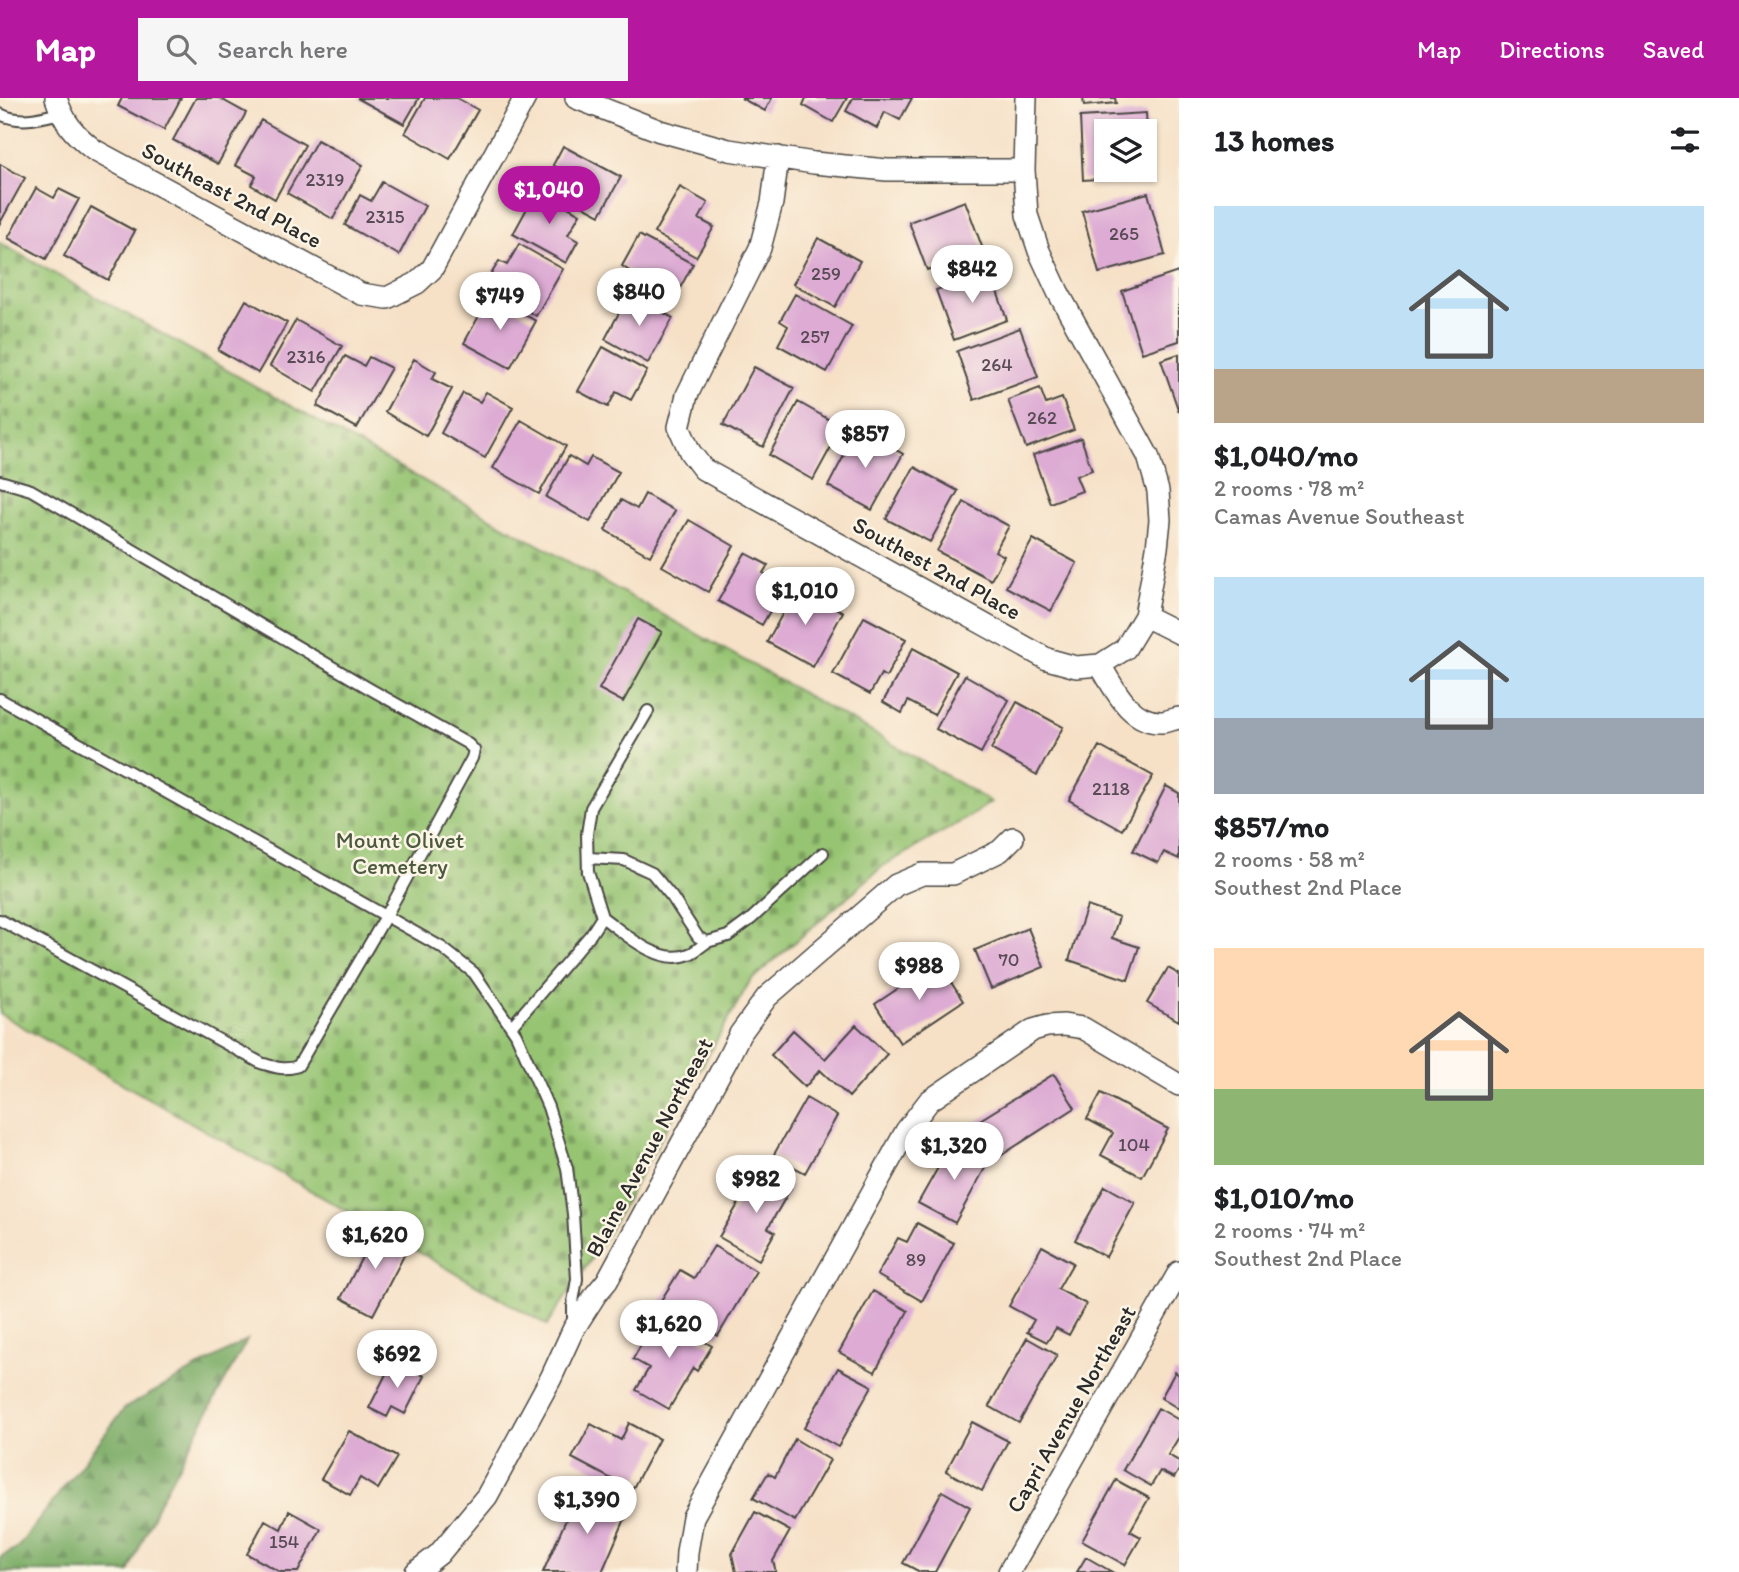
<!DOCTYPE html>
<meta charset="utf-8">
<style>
:root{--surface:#fff;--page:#f6f6f6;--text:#202124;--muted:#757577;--accent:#b5179e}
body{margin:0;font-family:Itim,sans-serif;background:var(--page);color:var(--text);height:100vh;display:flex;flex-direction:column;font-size:26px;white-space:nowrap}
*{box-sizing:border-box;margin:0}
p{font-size:23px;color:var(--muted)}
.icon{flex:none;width:38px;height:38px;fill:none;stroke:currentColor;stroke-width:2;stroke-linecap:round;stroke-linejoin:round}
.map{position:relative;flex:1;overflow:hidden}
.details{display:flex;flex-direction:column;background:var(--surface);width:560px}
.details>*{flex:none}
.tools{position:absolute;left:1094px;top:21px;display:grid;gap:14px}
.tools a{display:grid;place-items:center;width:63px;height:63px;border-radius:0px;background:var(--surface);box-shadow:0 2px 5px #0004;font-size:35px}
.price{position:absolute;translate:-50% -60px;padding:0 16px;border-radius:24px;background:#fff;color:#222;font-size:23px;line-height:46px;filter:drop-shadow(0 2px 4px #0008)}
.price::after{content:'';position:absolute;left:50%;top:42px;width:21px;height:16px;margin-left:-10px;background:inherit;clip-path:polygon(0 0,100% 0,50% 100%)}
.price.on{background:var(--accent);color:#fff}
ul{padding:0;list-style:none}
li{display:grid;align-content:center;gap:14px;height:371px;padding:0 35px}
li span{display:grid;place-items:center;height:217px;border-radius:0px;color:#555}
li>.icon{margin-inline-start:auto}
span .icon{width:126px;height:126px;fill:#fffc;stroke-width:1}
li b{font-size:30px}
h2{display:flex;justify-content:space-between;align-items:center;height:84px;padding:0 35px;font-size:30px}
header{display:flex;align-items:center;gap:42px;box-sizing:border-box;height:98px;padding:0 35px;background:var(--accent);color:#fff}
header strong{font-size:33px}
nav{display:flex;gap:38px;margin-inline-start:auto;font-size:24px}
.search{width:490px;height:63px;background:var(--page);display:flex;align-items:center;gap:18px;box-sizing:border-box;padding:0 24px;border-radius:0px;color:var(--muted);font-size:26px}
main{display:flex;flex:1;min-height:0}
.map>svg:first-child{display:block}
.forest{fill:url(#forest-firs);stroke:#526a48;stroke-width:2}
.cemetery{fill:url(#cemetery-stones);stroke:#60784e;stroke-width:2}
.building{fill:#ddabd4}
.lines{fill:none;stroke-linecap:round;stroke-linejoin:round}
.lane-casing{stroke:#494642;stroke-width:14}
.street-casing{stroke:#494642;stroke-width:24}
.lane{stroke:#fff;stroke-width:10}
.street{stroke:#fff;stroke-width:21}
.labels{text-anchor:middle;stroke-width:5;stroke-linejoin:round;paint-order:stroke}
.number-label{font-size:19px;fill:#584b55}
.street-label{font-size:23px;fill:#2b2b2b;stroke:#fcf5e5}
.park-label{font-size:23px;fill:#4b5940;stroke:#fcf5e5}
</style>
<header>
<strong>Map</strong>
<div class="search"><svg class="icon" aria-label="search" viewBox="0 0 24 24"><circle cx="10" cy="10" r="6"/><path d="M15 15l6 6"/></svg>Search here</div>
<nav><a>Map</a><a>Directions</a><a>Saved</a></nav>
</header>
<main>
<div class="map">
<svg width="1179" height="1474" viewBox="0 0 1179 1474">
<defs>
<pattern id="forest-firs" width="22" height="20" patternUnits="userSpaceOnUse" patternTransform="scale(1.75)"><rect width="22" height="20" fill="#78aa64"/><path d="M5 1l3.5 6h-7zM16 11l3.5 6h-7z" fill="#638b53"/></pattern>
<pattern id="cemetery-stones" width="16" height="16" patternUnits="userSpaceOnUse" patternTransform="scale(1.75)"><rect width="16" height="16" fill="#96c472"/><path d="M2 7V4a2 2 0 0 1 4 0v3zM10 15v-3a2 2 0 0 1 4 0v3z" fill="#7b9f5e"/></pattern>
</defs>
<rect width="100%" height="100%" fill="#fcf5e5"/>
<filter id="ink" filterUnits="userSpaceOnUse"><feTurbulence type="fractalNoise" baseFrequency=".0143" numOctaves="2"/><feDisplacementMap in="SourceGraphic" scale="14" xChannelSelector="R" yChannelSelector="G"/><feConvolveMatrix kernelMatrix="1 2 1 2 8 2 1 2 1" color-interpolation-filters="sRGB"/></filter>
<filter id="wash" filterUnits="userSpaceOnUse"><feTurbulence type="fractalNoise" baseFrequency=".00686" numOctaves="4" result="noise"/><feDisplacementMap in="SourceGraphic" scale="28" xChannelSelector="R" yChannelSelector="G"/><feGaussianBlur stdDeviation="1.57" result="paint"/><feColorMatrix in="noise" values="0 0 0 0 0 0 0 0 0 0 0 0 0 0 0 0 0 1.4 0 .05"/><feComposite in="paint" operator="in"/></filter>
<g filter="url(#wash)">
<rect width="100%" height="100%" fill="#f6e1c7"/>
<path class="forest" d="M247,1242L159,1404L129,1474H0V1459L17,1450L125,1310Z"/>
<path class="cemetery" d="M0,145L872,634L991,704L969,719L883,768L750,883L602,1145L547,1227L0,916Z"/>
<g id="blocks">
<path class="building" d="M122,0H181L164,32L118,8Z
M196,0H219L246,15L218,66L173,42Z
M357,0H419L404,26Z
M425,0H457L478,12L450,61L405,35Z
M741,0H772L765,13Z
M806,0H847L833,24L803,7Z
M853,0H912L900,22L885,14L877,30L846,13Z
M1083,0H1115L1116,5L1084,8Z
M1146,15L1147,33H1106V72H1113V80L1083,82L1080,19Z
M261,22L305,47L275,101L251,87L256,78L235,67Z
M1144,36H1147L1148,69H1144Z
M317,42L363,67L333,121L287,95Z
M563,48L621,79L600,117L550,90L560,71L553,67Z
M0,66L25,80L0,125Z
M382,84L425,108L399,157L345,127L360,97L371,103Z
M680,89L708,105L699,121L714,129L696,159L654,135Z
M36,90L54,100L59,91L79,101L46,161L8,140Z
M537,92L580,116L568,137L578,143L566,165L513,136Z
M1148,95L1165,157L1099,175L1082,113Z
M965,103L987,162L956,173L953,162L927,172L909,124Z
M91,109L135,133L108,182L64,158Z
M639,137L693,166L672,205L627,181L631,174L622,168Z
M818,140L860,163L835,209L793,186Z
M519,146L563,171L536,218L484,188L499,163L507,167Z
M990,173L1007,222L954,242L936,192Z
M1178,174L1179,179V243L1142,255L1122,193Z
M629,196L673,220L648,265L605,241Z
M795,196L852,228L827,274L778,247L788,228L780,223Z
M490,198L536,223L510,270L464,245Z
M246,202L287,225L258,275L218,252Z
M296,222L342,248L315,294L270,268Z
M1020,230L1038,279L974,302L957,253Z
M603,249L647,273L631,302L616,294L608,309L578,293Z
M1179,256V314L1161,262Z
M345,258L364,268L369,259L391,270L357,330L317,308Z
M414,261L436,274L432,281L452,291L426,338L385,314Z
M754,269L794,290L763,349L723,327Z
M1040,290L1046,306L1062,300L1074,332L1026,350L1008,302Z
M486,294L513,309L485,360L441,335L463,295L480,304Z
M798,304L842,329L813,382L769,357Z
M521,322L566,348L539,396L493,370Z
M858,331L903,356L872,412L828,388Z
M1081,340L1092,372L1076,378L1082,393L1050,405L1033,357Z
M569,358L586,368L591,359L619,374L590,424L546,399Z
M914,369L958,393L930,444L886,421Z
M645,396L675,413L650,458L605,432L621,402L637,411Z
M964,404L1009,428L995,453L1004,458L991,482L937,453Z
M689,422L734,448L708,494L662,468Z
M1033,441L1077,465L1051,513L1006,489Z
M745,455L768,467L763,475L785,487L762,527L718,503Z
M797,489L843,514L813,569L767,544Z
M864,519L906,541L886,579L881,576L870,596L833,576Z
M638,521L662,534L623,604L599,591Z
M913,550L957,574L934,617L908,603L902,615L883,604Z
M965,577L1009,602L981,655L936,631Z
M1017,604L1063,629L1037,677L991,651Z
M1099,648L1153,678L1122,732L1069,702Z
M1166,688L1179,695V761L1164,754L1158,765L1133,753Z
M1087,808L1119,819L1112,840L1139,849L1128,882L1069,862Z
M1028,830L1044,869L991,891L975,852Z
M938,864L963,903L900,945L875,906Z
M1168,870L1179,876V923L1147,905Z
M856,927L887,956L849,999L820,972L805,989L771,957L793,932L825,961Z
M1054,976L1075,1010L997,1060L975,1025Z
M1101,995L1168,1031L1142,1079L1101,1057L1113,1035L1087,1021Z
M806,1000L837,1018L805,1075L773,1058Z
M953,1043L989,1063L955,1125L918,1105Z
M758,1072L791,1090L768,1130L775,1134L759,1162L719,1139Z
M1105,1088L1135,1105L1106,1159L1075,1142Z
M917,1125L954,1145L922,1203L877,1177L898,1140L907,1144Z
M377,1130L410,1146L373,1217L341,1200Z
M714,1148L756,1173L718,1238L660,1204L680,1172L694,1180Z
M1042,1148L1073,1165L1058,1191L1086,1206L1069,1237L1056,1230L1047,1244L1027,1234L1034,1222L1009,1208Z
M873,1193L908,1213L875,1274L839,1254Z
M658,1217L712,1248L697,1273L693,1270L669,1311L636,1292L649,1270L633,1261Z
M1027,1240L1057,1257L1019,1325L989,1308Z
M393,1262L424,1278L405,1316L392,1309L387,1319L369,1310Z
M838,1270L872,1288L838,1349L804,1330Z
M1175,1274L1179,1277V1311L1161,1300Z
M1158,1310L1179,1322V1339L1168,1357L1179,1363V1372L1174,1380L1160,1373L1151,1388L1123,1372Z
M972,1324L1008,1343L982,1393L946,1373Z
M629,1325L659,1341L632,1392L572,1360L591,1326L621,1342Z
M349,1333L397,1359L378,1391L360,1380L350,1397L321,1381Z
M795,1341L830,1362L795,1423L753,1400L768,1375L775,1379Z
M1116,1382L1149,1400L1130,1433L1141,1439L1125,1467L1082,1443Z
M579,1392L628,1414L602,1474H543Z
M942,1393L970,1409L935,1474H920L903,1465Z
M289,1413L321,1431L298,1474H280L247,1456L265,1422L281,1431Z
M755,1414L790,1433L773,1463L776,1474H736L732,1456Z
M1086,1459L1112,1474H1077Z"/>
</g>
</g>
<g filter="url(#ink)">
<use href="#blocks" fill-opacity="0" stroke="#494642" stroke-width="2"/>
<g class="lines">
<g class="lane-casing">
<path id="lane" d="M0,16C20,26 40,20 60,15
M0,383L31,392L370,591L468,646L474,652L472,660L386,818L298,968C284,973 274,969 261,965L0,822
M0,601L441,849L474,875L516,936L548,1009L567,1070L573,1116L577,1181L573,1204V1226
M588,760L624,762L652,775L672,799L698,839L707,844L728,838L751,821L823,755
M602,819C624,835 660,869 689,856C695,854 701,848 707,844
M511,929L591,836L602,819L588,774L587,736L591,710L648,613"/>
</g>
<g class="street-casing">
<path id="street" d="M56,0C64,25 74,36 94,52L361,196L387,200L417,185L432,171L525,0
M576,0L660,33L729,52L814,65L887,72H1024
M1026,0L1024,72L1027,117L1039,153L1058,194L1148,358L1158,393L1160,422L1157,450L1145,518L1125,551L1100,567
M778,59L772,105L760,150L687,297L679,329L690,354L703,371L1047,561L1076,569L1100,567C1114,590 1130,626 1163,624C1168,623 1174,621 1179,620
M1145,518L1179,535
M416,1474L439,1456L487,1398L551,1280L573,1232L596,1196L607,1183L727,962L740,936L767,899L896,787L922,776H953L1000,753L1013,740
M686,1474L687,1454L693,1419L906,1033L929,1003L1033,932L1047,928L1064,927L1083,930L1179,987
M1009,1474L1179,1174"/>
</g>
<use href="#lane" class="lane"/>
<use href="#street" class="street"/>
</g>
</g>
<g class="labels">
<g class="number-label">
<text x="325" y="88">2319</text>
<text x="385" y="125">2315</text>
<text x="1124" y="142">265</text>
<text x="826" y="182">259</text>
<text x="815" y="245">257</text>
<text x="306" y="265">2316</text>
<text x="997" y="273">264</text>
<text x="1042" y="326">262</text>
<text x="1111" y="697">2118</text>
<text x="1009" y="868">70</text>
<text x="1134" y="1053">104</text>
<text x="916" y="1168">89</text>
<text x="284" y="1450">154</text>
</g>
<g class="street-label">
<text transform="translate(232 97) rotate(28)" y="8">Southeast 2nd Place</text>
<text transform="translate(937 470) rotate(29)" y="8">Southest 2nd Place</text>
<text transform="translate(649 1049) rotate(-62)" y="8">Blaine Avenue Northeast</text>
<text transform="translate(1071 1311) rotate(-60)" y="8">Capri Avenue Northeast</text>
</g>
<g class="park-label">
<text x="400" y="750">Mount Olivet<tspan x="400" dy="26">Cemetery</tspan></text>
</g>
</g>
</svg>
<div class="tools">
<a><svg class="icon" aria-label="layers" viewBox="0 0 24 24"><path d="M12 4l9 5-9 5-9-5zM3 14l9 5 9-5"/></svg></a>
</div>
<b class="price on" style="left:549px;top:128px">$1,040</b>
<b class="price" style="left:972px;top:207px">$842</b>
<b class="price" style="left:639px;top:230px">$840</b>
<b class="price" style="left:500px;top:234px">$749</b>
<b class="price" style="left:865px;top:372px">$857</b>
<b class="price" style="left:805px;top:529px">$1,010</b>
<b class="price" style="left:919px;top:904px">$988</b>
<b class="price" style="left:954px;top:1084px">$1,320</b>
<b class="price" style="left:756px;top:1117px">$982</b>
<b class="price" style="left:375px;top:1173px">$1,620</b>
<b class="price" style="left:669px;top:1262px">$1,620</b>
<b class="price" style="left:397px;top:1292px">$692</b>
<b class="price" style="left:587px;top:1438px">$1,390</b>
</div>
<section class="details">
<h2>13 homes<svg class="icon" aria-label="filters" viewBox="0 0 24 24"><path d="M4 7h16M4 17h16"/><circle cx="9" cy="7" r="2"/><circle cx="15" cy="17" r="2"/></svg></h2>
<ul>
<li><span style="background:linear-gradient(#bfe0f5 75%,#b9a48a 0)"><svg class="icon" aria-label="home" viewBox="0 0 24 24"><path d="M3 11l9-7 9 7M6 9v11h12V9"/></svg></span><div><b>$1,040/mo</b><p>2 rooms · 78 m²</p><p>Camas Avenue Southeast</p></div></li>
<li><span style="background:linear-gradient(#bfe0f5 65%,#9aa5b1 0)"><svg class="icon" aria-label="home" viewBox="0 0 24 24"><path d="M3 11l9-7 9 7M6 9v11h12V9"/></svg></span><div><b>$857/mo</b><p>2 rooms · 58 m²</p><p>Southest 2nd Place</p></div></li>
<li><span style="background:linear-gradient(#ffd9b3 65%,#8fb573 0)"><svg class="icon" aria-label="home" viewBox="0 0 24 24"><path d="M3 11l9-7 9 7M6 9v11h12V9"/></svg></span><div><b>$1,010/mo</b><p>2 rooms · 74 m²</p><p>Southest 2nd Place</p></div></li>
</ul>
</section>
</main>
